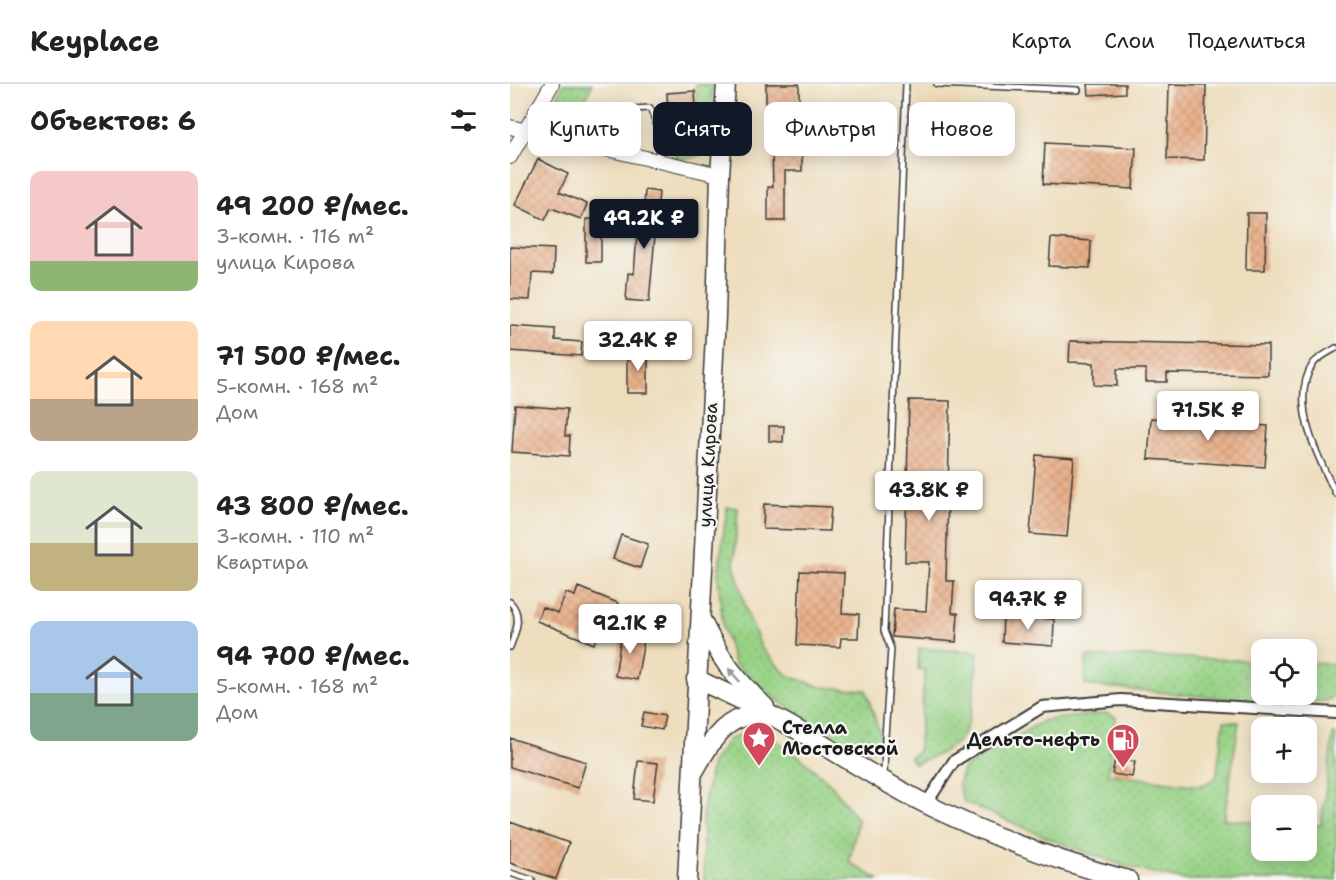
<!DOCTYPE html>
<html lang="ru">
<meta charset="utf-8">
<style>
:root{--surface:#fff;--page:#f6f6f6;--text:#222;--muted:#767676;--line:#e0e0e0;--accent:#111827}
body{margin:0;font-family:"Shantell Sans",sans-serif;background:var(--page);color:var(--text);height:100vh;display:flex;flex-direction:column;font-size:22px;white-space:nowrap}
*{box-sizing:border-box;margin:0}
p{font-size:20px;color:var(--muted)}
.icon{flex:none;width:33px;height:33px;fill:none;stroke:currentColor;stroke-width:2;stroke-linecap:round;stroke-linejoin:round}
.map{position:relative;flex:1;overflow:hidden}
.side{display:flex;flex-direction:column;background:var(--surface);width:510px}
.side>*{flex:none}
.guide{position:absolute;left:18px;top:18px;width:570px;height:54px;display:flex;gap:12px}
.tools{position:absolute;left:741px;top:555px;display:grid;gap:12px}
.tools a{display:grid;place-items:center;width:66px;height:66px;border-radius:12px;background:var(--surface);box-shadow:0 3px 15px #0003;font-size:30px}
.price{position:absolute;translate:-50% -51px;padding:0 14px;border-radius:6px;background:#fff;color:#222;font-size:20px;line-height:39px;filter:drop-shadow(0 2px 3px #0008)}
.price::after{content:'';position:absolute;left:50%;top:36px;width:18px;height:14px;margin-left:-9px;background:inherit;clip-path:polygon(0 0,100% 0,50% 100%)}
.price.selected{background:var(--accent);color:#fff}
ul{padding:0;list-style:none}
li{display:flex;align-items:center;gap:18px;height:150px;padding:0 30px}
li span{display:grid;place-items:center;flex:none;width:168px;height:120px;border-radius:12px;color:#555}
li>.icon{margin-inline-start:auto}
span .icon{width:72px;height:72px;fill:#fffc;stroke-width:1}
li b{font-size:26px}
h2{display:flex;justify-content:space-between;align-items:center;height:72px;padding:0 30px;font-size:26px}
.tag{padding:0 21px;border-radius:12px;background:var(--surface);box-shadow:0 3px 15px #0003;font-size:21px;line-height:54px}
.tag.selected{background:var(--accent);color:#fff}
header{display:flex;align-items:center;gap:36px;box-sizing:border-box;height:84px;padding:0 30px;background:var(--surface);border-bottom:2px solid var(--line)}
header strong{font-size:28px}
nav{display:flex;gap:33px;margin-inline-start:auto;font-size:21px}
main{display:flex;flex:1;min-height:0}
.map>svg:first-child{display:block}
.grass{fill:url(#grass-dots);stroke:#5a7751;stroke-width:1.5}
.building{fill:url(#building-cross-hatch)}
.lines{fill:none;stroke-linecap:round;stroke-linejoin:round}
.service-casing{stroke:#3c3934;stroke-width:8}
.minor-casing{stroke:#3c3934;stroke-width:14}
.tertiary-casing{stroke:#3c3934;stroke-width:16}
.primary-casing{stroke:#3c3934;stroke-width:21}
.service{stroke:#fff;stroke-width:5}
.minor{stroke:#fff;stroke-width:10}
.tertiary{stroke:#fff;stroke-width:14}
.primary{stroke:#fff;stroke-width:18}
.oneway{fill:#999}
.labels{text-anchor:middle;stroke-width:4.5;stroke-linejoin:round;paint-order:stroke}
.street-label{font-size:18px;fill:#1c1c1c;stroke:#f6f6f2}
.poi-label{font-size:18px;font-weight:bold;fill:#1c1c1c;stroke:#f6f6f2;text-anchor:start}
</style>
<header>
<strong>Keyplace</strong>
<nav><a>Карта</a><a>Слои</a><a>Поделиться</a></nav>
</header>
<main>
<section class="side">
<h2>Объектов: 6<svg class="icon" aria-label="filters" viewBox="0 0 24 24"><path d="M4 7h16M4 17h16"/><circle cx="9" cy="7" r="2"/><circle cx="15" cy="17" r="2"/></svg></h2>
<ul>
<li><span style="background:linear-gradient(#f6c9c9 75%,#8fb573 0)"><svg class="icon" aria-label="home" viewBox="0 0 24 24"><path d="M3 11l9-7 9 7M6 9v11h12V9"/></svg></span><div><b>49 200 ₽/мес.</b><p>3-комн. · 116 m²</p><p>улица Кирова</p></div></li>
<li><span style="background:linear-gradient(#ffd9b3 65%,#b9a48a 0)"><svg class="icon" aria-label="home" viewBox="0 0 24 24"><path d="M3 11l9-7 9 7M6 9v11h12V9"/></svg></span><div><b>71 500 ₽/мес.</b><p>5-комн. · 168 m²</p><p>Дом</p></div></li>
<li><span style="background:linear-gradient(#dfe7d0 60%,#c2b280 0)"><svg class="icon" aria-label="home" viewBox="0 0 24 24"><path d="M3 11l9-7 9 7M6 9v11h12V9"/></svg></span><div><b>43 800 ₽/мес.</b><p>3-комн. · 110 m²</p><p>Квартира</p></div></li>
<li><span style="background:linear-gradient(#a9c7e8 60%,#7fa58c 0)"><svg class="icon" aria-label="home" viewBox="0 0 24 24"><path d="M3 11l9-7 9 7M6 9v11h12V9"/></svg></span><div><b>94 700 ₽/мес.</b><p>5-комн. · 168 m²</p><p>Дом</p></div></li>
</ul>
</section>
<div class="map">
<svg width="826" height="796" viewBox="0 0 826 796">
<defs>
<pattern id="grass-dots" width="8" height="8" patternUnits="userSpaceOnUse" patternTransform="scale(1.5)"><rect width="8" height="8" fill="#98d286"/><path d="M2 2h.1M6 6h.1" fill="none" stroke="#82b473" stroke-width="1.8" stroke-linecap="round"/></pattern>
<pattern id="building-cross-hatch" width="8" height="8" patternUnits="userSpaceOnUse" patternTransform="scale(1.5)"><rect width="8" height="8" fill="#e9b08a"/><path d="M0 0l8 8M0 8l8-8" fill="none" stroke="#c79776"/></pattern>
</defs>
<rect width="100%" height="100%" fill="#f6f6f2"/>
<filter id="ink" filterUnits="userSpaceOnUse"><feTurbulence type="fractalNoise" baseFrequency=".0167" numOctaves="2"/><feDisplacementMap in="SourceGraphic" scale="12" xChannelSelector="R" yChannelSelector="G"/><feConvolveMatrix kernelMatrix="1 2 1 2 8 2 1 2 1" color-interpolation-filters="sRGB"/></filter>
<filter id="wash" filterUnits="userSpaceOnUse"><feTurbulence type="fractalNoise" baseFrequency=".008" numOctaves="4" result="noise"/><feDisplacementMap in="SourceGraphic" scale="24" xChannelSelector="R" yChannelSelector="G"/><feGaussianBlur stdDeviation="1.35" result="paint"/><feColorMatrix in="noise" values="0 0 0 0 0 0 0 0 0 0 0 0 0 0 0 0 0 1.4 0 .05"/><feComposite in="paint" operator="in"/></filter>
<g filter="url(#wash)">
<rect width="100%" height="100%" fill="#eedebe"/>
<path class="grass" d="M53,0H82L66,39L60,46C33,40 44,18 53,0Z
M186,0H202C201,19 204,43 197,61C192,74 172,80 162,68C158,62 158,56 158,50L188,48Z
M217,423L228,424L224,480L237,529L252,565L277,591L311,603L356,606L371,653L367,664L353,668L321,654L255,607L224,579L213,543L208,492Z
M409,564L468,568C466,588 463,641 450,655C439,668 419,674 404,680L400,673L408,668L415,586L408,585Z
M633,572L751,577L752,610H796L797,579L826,580V612L815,617L784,621L575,601L576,573Z
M597,629L606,633L598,690L690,702L706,694L714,637L729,638L714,735L751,738L752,766H796L797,741H811L823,650H826V796H674L614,782L543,756L454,718C447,704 447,696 455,683L534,636Z
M238,647L253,648L285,669L322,701L348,737L339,778L369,796H194L192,731L202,679L219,655Z"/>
<g id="blocks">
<path class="building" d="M256,0H289V29H283L284,63H292V87H275V137H258V103H263L261,29H256Z
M578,0H615V9L579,11Z
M659,0L696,1L694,76L657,75Z
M185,7L187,46L159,48L157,9Z
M535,59L626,64L623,105L533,100Z
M28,75L58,90L49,108L77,120L71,135L41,124L35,136L5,121Z
M135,106L149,108L139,218L116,216L118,189L124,190L129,124H134Z
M737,129H756L755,186H736Z
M76,135H91V178H76Z
M541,154L581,157L580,184L539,182Z
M0,163L44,165L43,190L22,189L20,216L0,215Z
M0,242L45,245V256L72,258L71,272L0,267Z
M560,257L758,261V291L657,289V298H636V285H607V302L584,301V279L559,278Z
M117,267H138V309H117Z
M399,316L440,317L436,497H444L442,529H448L446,558L382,553L384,525L416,527L419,478H395Z
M5,321L57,325L55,352H60L59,372L2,368Z
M641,334L758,342L755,383L638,375Z
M259,342H274L273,358L259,357Z
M526,371L564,374L557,453L520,450Z
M254,420L321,423L319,447L253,445Z
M111,451L138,460L130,484L103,475Z
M290,487L334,489L332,529L349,530L348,554H331L330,563L287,561Z
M68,503L108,519L105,527L116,531L108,549L91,542L84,560L27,537L32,523L48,529L56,509L65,512Z
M493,532L544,535L543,562L492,558Z
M112,547L135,551L127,596L105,592Z
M134,628L155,632L152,646L131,642Z
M0,654L76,678L68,704L0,683Z
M605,675L625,678L622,693L602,690Z
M128,677L148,679L143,717L124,715Z
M0,738L59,759L46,795L0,779Z"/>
</g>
</g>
<g filter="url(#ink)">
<use href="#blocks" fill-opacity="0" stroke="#3c3934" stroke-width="1.5"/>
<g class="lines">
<g class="service-casing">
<path id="service" d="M427,0L568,6
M70,56L74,54L92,27L140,24L147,41L149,75
M826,264C819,268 807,274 803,280C778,318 809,375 826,410
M0,518C13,531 6,548 0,563
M374,693L375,653L381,565L374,547L396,0
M0,789L22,796"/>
</g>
<g class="minor-casing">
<path id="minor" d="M416,720L444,677L532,623L611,616L826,629"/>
</g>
<g class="tertiary-casing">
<path id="tertiary" d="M0,43L210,91
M0,73L42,0"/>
</g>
<g class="primary-casing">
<path id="primary" d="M191,535C210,575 224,593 255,623
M186,595C212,607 239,619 264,633C315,660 363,693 414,719C479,752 547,777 618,796
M183,689C196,667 208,641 233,633C240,630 250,633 257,633
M177,796L206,232L210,91L216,0"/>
</g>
<use href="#service" class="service"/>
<use href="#minor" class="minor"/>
<use href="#tertiary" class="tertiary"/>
<use href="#primary" class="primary"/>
</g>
<defs><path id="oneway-solid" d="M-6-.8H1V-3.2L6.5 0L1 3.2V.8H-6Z" transform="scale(1.5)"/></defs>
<use class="oneway" href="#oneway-solid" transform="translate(224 591) rotate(-131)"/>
</g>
<defs>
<g id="sight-pin" transform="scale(1.725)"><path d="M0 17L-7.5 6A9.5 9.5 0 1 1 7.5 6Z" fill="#d1495b" stroke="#f6f6f2"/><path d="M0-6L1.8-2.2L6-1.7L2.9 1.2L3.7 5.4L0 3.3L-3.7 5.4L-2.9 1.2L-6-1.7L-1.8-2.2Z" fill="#fff"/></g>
<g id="fuel-pin" transform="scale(1.725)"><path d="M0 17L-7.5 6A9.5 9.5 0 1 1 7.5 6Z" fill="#d1495b" stroke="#f6f6f2"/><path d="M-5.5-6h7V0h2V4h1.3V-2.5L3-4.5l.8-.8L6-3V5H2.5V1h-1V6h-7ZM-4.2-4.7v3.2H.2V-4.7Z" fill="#fff"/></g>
</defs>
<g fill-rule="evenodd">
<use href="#sight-pin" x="249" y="654"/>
<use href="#fuel-pin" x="613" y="656"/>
</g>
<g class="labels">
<g class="street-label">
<text transform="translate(198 381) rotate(-87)" y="6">улица Кирова</text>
</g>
<g class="poi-label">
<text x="272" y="650">Стелла<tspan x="272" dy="21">Мостовской</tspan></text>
<text x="590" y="662" text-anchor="end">Дельто-нефть</text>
</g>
</g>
</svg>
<div class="tools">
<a><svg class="icon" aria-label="locate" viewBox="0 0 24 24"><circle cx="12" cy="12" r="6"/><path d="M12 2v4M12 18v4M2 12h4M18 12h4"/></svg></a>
<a>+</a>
<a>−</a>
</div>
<b class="price selected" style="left:134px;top:166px">49.2K ₽</b>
<b class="price" style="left:128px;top:288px">32.4K ₽</b>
<b class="price" style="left:698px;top:358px">71.5K ₽</b>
<b class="price" style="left:419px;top:438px">43.8K ₽</b>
<b class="price" style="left:518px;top:547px">94.7K ₽</b>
<b class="price" style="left:120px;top:571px">92.1K ₽</b>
<div class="guide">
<a class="tag">Купить</a>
<a class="tag selected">Снять</a>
<a class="tag">Фильтры</a>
<a class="tag">Новое</a>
</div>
</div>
</main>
